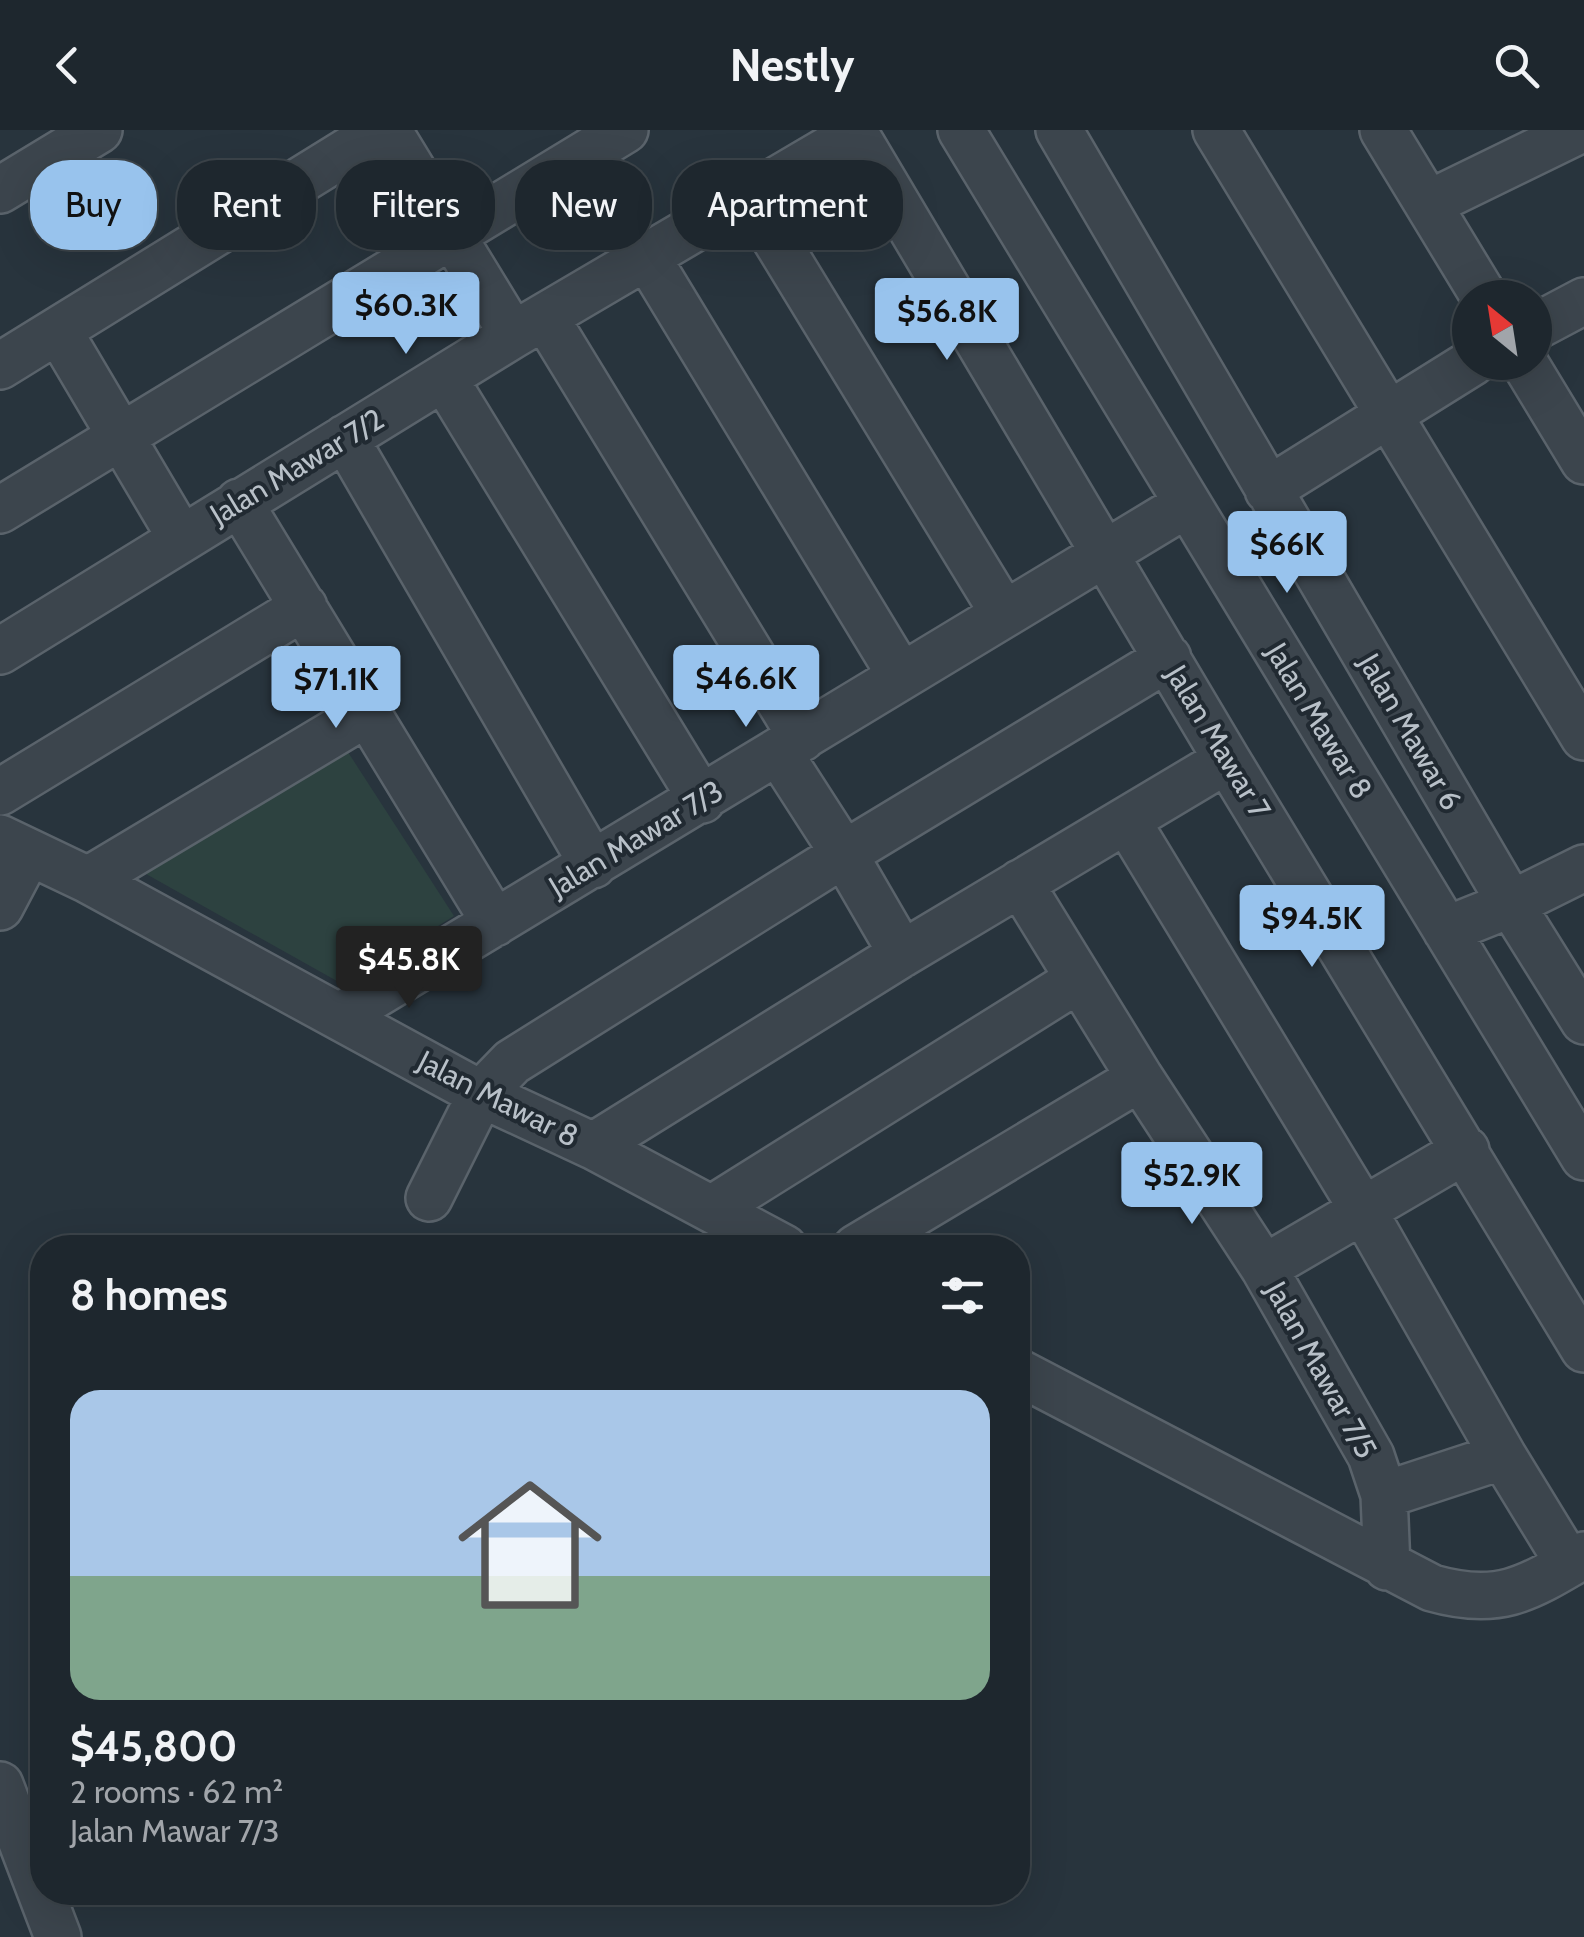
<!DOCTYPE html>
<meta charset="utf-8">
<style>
:root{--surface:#1e272e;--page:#2b333a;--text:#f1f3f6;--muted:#a1a5aa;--line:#3c444a;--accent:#98c3ed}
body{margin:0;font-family:Cabin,sans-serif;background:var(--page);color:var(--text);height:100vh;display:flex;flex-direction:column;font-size:38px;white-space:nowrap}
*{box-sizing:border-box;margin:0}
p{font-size:32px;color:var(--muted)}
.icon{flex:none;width:55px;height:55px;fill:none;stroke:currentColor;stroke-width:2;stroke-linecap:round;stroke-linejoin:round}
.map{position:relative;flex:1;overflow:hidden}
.sheet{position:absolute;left:30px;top:1105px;width:1000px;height:670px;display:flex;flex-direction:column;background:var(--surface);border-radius:40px;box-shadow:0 10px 40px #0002,0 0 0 2px var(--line)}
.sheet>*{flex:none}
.top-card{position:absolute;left:30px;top:30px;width:1000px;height:90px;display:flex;gap:20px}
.needle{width:65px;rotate:330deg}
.fabs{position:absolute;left:1452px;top:150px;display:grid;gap:20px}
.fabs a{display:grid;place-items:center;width:100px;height:100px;border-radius:50%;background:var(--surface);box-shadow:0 10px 40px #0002,0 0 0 2px var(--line);font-size:50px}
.price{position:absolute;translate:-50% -85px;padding:0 22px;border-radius:10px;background:var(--accent);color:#111;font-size:32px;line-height:65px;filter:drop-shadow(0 2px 5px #0008)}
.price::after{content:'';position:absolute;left:50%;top:60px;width:30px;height:22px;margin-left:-15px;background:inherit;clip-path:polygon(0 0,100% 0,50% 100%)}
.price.current{background:#222;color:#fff}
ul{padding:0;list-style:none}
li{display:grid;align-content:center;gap:20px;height:530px;padding:0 40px}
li+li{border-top:2px solid var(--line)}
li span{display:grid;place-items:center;height:310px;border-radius:30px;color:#555}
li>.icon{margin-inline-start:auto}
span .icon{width:180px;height:180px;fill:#fffc;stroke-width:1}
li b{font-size:42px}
h2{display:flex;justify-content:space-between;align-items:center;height:120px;padding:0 40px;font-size:42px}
.chip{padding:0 35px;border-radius:40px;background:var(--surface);box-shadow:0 10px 40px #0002,0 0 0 2px var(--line);font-size:35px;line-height:90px}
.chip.current{background:var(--accent);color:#111}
header{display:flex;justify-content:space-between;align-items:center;height:130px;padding:0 40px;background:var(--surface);font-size:45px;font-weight:700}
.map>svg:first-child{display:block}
.green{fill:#2d4240}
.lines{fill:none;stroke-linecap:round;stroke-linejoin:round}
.minor-casing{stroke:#5a636b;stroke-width:50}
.minor{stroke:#3c454d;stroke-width:45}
.labels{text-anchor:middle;stroke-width:8;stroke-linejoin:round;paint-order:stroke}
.street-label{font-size:30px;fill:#b8c0c8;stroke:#212a32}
</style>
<header><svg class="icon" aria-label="back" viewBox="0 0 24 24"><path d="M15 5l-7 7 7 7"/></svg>Nestly<svg class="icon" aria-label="search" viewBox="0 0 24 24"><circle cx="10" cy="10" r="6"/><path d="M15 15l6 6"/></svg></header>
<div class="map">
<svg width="1584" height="1807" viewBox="0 0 1584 1807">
<rect width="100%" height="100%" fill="#28343d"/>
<path class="green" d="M344,616L454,786L344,855L139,740Z"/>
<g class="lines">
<g class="minor-casing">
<path id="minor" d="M388,0L513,205
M853,0L1227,630L1584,1219
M961,0L1584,1027
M1059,0L1511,774L1584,891
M1216,0L1584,607
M1383,0L1485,168
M0,60L99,0
M749,66L1004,484
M1428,74L1580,0
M647,127L901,546
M545,187L802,608
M1535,197L1584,171
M58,200L181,408
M1524,232L1584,331
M0,236L382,0
M444,248L702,670
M345,308L593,735
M1268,360L1473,232
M239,372L495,793
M0,380L625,0
M0,521L513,205L855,4
M779,623L844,724L902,824
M0,662L304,477
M1127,691L1363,1080L1503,1326L1569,1434
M0,708L88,750L481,964L593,1016L784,1118
M88,750L369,582
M1020,753L1140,948L1264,1138L1371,1326L1384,1365L1387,1437
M0,777L29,722
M1446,800L1511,774L1584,738
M340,886L1187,374
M593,1016L902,824L1227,630
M429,1068L481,964L512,932L844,724L1168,528
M713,1078L1079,849
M856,1118L1140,948
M1264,1138L1466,1020
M1018,1242L1432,1458C1499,1477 1527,1459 1584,1425
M1384,1365L1503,1326
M0,1655L58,1807"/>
</g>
<use href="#minor" class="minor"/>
</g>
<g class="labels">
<g class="street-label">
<text transform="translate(297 337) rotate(-31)" y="10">Jalan Mawar 7/2</text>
<text transform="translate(1319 591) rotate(59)" y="10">Jalan Mawar 8</text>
<text transform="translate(1410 602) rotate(60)" y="10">Jalan Mawar 6</text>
<text transform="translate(1218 612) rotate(59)" y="10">Jalan Mawar 7</text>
<text transform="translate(636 709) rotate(-31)" y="10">Jalan Mawar 7/3</text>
<text transform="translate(498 969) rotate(27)" y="10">Jalan Mawar 8</text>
<text transform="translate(1321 1240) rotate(61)" y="10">Jalan Mawar 7/5</text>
</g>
</g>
</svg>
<div class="fabs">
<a><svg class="needle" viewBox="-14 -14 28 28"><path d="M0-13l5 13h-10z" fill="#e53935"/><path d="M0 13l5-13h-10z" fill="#a1a5aa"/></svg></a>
</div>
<b class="price" style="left:406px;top:227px">$60.3K</b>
<b class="price" style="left:947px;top:233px">$56.8K</b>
<b class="price" style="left:1287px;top:466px">$66K</b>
<b class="price" style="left:746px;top:600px">$46.6K</b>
<b class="price" style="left:336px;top:601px">$71.1K</b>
<b class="price" style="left:1312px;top:840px">$94.5K</b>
<b class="price current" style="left:409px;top:881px">$45.8K</b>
<b class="price" style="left:1192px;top:1097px">$52.9K</b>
<div class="top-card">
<a class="chip current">Buy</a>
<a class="chip">Rent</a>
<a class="chip">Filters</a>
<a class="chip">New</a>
<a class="chip">Apartment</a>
</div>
<section class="sheet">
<h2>8 homes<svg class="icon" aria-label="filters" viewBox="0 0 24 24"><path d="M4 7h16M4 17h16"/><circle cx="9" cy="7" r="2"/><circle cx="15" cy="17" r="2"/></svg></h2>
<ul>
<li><span style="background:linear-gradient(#a9c7e8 60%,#7fa58c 0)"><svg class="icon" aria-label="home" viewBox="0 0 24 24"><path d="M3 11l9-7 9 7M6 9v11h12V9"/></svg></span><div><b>$45,800</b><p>2 rooms · 62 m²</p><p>Jalan Mawar 7/3</p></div></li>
</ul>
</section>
</div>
